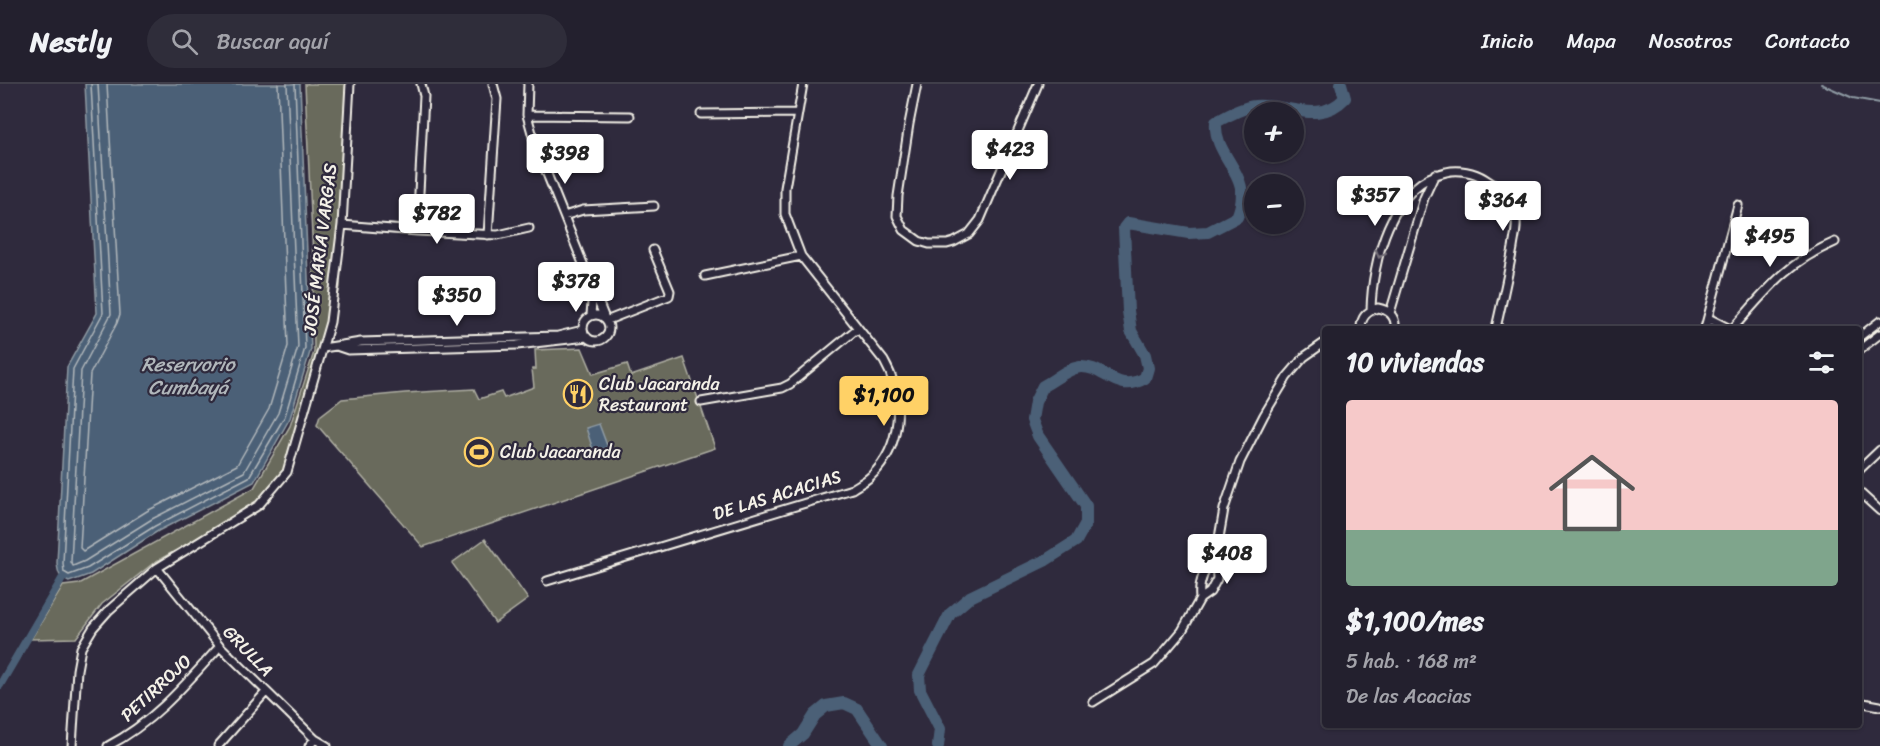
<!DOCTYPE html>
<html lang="es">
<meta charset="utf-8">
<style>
:root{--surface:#23202e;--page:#2f2d3a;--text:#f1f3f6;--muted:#a3a3aa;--line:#403e4a;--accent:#ffd166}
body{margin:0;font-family:Sriracha,sans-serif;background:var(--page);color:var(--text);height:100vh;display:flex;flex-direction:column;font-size:22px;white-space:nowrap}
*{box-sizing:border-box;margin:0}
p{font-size:20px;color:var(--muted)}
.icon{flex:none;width:33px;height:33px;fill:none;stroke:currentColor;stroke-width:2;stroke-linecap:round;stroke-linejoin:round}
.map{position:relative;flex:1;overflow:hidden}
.side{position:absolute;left:1322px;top:242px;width:540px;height:402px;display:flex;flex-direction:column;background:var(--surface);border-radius:6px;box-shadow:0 2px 4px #0004,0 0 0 2px var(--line)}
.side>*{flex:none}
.tools{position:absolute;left:1244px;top:18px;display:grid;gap:12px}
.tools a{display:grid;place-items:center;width:60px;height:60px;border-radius:50%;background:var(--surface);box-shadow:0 2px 4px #0004,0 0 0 2px var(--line);font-size:30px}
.price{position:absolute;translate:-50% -51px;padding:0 14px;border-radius:6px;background:#fff;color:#222;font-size:20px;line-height:39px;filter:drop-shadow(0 2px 3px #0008)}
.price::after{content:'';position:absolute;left:50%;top:36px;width:18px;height:14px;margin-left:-9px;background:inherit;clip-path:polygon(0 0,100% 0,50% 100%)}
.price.selected{background:var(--accent);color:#111}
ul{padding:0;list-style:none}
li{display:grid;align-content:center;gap:12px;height:318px;padding:0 24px}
li span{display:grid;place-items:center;height:186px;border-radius:6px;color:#555}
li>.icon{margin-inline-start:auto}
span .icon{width:108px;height:108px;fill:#fffc;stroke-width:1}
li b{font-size:26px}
h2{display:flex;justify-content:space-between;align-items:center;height:72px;padding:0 24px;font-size:26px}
header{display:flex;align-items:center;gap:36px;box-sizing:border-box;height:84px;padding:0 30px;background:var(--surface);border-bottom:2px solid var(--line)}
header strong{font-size:28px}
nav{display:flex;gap:33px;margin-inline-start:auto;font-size:21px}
.search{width:420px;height:54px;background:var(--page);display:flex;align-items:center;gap:15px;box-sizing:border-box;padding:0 21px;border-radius:33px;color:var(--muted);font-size:22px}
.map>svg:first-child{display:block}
.green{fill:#696a5c;stroke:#aeaea2;stroke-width:1.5}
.water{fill:#4c6177;stroke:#8f9ba4;stroke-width:1.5}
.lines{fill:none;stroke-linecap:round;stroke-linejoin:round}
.shore{stroke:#b1b7bb;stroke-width:1.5}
.stream{stroke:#8f9ba4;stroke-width:2}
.canal{stroke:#4c6177;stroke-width:8}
.river{stroke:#4c6177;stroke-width:12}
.minor-casing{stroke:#f4f1e8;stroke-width:11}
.minor{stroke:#2f2a3d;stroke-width:7}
.oneway{stroke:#747079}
.labels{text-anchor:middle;stroke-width:4.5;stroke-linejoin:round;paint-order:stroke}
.street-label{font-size:18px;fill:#f4f1e8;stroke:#2f2a3d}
.poi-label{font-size:18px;fill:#f4f1e8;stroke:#2f2a3d;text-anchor:start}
.water-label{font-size:20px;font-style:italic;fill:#b1b7bb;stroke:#2f2a3d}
</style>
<header>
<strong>Nestly</strong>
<div class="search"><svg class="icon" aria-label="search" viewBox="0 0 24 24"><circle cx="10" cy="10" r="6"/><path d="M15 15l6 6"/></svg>Buscar aquí</div>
<nav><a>Inicio</a><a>Mapa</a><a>Nosotros</a><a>Contacto</a></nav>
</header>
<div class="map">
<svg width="1880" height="662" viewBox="0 0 1880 662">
<rect width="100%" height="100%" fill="#2f2a3d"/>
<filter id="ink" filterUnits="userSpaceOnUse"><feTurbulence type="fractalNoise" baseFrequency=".0167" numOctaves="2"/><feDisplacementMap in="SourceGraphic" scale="12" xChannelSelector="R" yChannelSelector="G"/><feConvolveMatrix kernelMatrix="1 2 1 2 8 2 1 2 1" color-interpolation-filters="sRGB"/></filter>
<g filter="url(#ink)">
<path class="green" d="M305,0H347L348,3L340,203L319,289L283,389L256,422L155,478L102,520L76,554L31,555L63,502L79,500L254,404L290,342L314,268L313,174Z
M582,264L593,290L627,280L631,292L684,274L715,364L423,463L317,341L320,332L342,315L405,309L474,305L479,315L501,308L504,314L534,303L532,285H536L535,266Z
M485,455L528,515L495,539L452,479Z"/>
<path class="water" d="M85,0H300L311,265L290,334L254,398L158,447L91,490L69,498C59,494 58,489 57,479L67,283L97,229Z
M599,340L608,364L594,369L586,344Z"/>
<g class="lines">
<path class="shore" d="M91,0L103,229L73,285L63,479L64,488L69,491L88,484L155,442L249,393L285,332L305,264L295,0
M98,0L111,230L81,287L71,478L73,482L85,477L152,435L244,388L278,329L298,263L287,0
M107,0L120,230L117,239L90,290L80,464L83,467L147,427L237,381L269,325L288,262L278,0"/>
<path class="stream" d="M1821,0L1853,14L1880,19"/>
<path class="canal" d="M0,601L62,495"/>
<path class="river" d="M789,662L803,650L815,631L826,622L844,619L857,625L882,662
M938,662L940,645L920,606L919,591L950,530L970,513L1046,476L1076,457L1086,439V422L1038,352L1032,336L1035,318L1043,302C1055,296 1066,285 1080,283C1104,281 1116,311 1145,294L1148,284L1145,271L1131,247L1128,227L1124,144L1128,139L1189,149L1208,148L1237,133C1256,90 1213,75 1216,38C1228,32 1242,23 1255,22C1287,19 1319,42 1345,14L1341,0"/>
<g class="minor-casing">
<path id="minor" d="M528,0L527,31L535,60L604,232
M917,0L909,40L898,112L897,132L904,146L919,157L929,160H947L954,158L969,150L980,136L1038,0
M701,30L797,29
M527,31L630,32
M564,132L583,126L654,122
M342,141L417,147L498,151L529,144
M417,147L424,12L421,0
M488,151L497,15L493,0
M705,192L801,172
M1371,226C1372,178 1391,99 1446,88C1459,85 1474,88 1485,95C1502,105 1513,117 1516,137C1517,146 1514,156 1513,164C1508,191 1502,218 1496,244
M1390,229L1424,114L1435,90
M583 244a13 13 0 1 1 26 0a13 13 0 1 1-26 0Z
M591,231L593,205
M1708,234L1728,244
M608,236L669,212L670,207L653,166
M1361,244C1361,233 1367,227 1378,224C1389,226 1396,233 1395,244
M1705,244L1738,121
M1733,244C1767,206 1786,179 1835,158
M1858,254L1880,237
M339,263L348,266L517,261L587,253
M323,264L361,258L558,252L583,246
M1858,267L1880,250
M701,318L782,304L790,300L858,244
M1858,387L1880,366
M1858,407L1880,427
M157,484L220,562L315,655L327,662
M547,497L852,405C858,401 866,397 871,392C902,363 905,313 884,277L801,172L785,130V104L803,0
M1200,515C1198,496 1205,485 1216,471
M1093,618L1154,580L1182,547L1200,515L1210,508L1217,495L1216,471L1224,425L1240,378L1264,331L1287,293L1304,273L1324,259
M1858,618L1880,622
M72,662L77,586L81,564L93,544L109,526L157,484L259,421L287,388L330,238L342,141L350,0
M108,662C153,639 186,600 220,562
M218,662L266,608
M309,662L315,655"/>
</g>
<use href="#minor" class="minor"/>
</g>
<defs><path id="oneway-chevron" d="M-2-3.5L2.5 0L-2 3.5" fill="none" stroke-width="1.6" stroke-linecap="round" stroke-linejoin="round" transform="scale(1.5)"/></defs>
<use class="oneway" href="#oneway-chevron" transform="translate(1380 170) rotate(107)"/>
</g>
<defs>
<g id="restaurant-ring" transform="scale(1.5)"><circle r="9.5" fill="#2f2a3d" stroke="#ffd166" stroke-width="1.5"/><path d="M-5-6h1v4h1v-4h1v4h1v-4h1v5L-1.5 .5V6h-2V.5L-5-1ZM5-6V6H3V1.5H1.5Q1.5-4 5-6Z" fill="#ffd166"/></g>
<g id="stadium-ring" transform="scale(1.5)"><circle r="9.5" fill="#2f2a3d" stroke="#ffd166" stroke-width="1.5"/><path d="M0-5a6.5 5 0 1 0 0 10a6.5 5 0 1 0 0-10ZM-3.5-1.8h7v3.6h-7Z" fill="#ffd166"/></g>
</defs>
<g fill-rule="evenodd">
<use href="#restaurant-ring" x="578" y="310"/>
<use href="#stadium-ring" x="479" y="368"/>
</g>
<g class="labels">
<g class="street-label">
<text transform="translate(320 165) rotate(-83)" y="6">JOSÉ MARIA VARGAS</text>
<text transform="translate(777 411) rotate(-17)" y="6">DE LAS ACACIAS</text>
<text transform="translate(248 567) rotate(46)" y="6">GRULLA</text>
<text transform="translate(156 604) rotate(-43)" y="6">PETIRROJO</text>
</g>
<g class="poi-label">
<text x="599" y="306">Club Jacaranda<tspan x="599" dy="21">Restaurant</tspan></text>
<text x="500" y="374">Club Jacaranda</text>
</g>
<g class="water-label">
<text x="188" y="287">Reservorio<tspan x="188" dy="23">Cumbayá</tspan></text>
</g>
</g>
</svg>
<div class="tools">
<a>+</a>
<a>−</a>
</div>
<b class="price" style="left:1010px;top:97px">$423</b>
<b class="price" style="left:565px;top:101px">$398</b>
<b class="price" style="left:1375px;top:143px">$357</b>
<b class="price" style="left:1503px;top:148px">$364</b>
<b class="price" style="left:437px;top:161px">$782</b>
<b class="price" style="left:1770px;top:184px">$495</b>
<b class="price" style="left:576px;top:229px">$378</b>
<b class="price" style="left:457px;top:243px">$350</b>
<b class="price selected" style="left:884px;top:343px">$1,100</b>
<b class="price" style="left:1227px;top:501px">$408</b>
<section class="side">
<h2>10 viviendas<svg class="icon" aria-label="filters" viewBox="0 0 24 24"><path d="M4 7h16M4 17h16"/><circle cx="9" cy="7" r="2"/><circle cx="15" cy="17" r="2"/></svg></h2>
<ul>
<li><span style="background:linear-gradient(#f6c9c9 70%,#7fa58c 0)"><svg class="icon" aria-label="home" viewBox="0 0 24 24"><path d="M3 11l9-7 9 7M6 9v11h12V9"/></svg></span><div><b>$1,100/mes</b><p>5 hab. · 168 m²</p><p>De las Acacias</p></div></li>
</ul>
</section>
</div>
